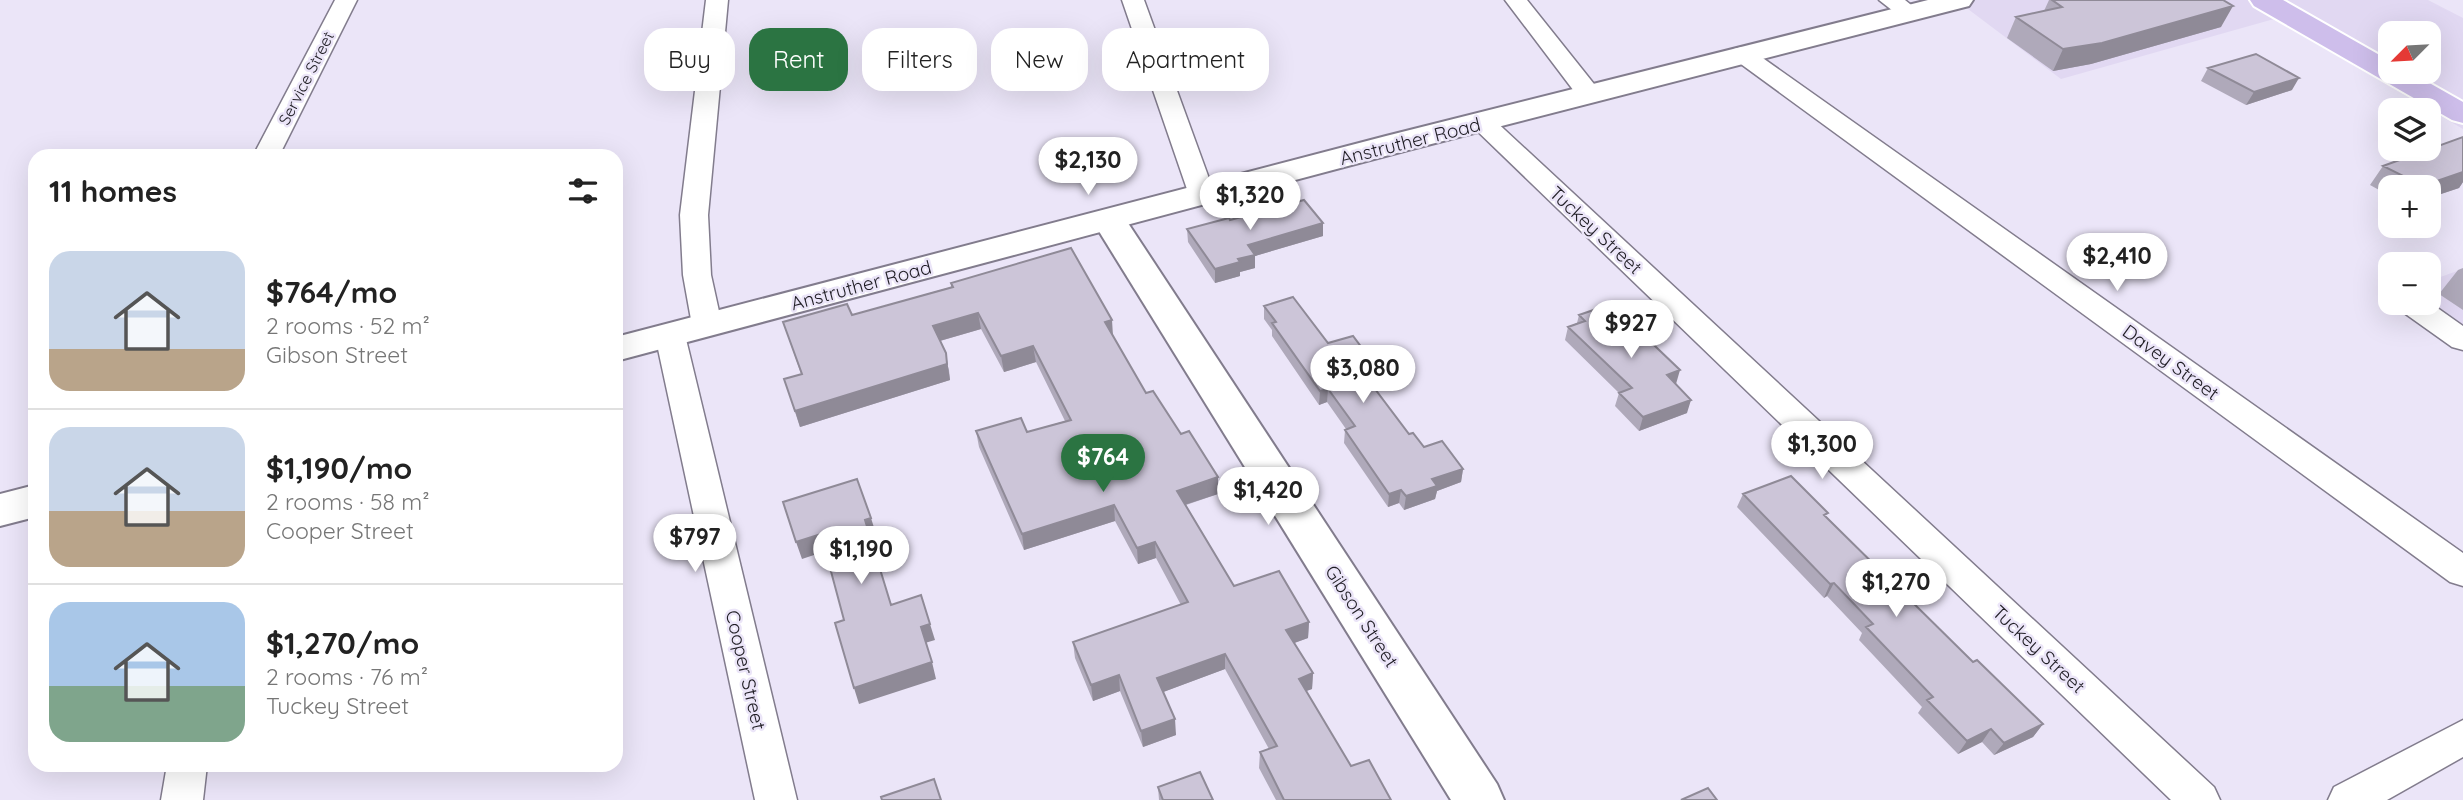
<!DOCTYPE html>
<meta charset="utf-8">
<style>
:root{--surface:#fff;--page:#f6f6f6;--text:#222;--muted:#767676;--line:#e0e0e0;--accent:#2b7442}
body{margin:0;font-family:Quicksand,sans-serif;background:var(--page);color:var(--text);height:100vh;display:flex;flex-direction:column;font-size:26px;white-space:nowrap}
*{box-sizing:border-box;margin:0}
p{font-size:23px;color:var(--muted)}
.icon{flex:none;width:38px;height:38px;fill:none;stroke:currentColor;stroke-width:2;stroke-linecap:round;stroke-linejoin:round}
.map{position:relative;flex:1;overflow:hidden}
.details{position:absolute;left:28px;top:149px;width:595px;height:623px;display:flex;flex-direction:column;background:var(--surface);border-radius:21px;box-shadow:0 7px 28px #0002}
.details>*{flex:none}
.guide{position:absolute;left:644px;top:28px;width:665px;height:63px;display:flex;gap:14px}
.needle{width:46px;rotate:246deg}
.controls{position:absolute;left:2378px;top:21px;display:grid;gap:14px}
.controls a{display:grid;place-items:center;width:63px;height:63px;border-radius:14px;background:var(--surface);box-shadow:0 7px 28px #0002;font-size:35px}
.price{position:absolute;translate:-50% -60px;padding:0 16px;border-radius:24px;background:#fff;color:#222;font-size:23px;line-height:46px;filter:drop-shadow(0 2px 4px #0008)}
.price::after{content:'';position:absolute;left:50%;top:42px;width:21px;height:16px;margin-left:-10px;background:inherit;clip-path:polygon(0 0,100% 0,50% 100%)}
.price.on{background:var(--accent);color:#fff}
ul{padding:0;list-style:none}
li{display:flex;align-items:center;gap:21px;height:175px;padding:0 21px}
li+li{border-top:2px solid var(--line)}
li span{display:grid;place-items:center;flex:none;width:196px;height:140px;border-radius:21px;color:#555}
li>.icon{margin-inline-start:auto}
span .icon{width:84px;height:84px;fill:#fffc;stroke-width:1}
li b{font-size:30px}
h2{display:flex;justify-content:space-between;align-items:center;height:84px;padding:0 21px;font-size:30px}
.pill{padding:0 24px;border-radius:21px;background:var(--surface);box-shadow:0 7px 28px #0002;font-size:24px;line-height:63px}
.pill.on{background:var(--accent);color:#fff}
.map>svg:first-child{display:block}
.built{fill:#e1d8f2;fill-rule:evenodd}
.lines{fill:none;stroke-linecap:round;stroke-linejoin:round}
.minor-casing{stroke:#827c8d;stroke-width:3}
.tertiary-casing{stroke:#827c8d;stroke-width:4}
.secondary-casing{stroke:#827c8d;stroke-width:4}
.primary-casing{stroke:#fff;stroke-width:4}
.minor{fill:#fff;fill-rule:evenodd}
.tertiary{fill:#fff;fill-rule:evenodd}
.secondary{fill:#fff;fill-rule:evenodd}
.primary{fill:#cebeeb;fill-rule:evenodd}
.wall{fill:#afa9ba}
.shaded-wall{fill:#8f8a97}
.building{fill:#ccc5d8;stroke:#8f8a97;stroke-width:2}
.labels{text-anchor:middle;stroke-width:5;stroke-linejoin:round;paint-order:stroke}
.far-street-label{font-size:16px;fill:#1f1d24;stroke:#ebe5f8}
.street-label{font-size:19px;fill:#1f1d24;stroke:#ebe5f8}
</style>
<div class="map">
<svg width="2463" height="800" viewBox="0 0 2463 800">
<rect width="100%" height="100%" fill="#ebe5f8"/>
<path class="built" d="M1956,0H2428L2463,18V129L2274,19L2061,79ZM2390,33H2429V72H2390Z
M2463,269V346L2402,303H2429V281Z"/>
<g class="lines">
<g class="minor-casing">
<path id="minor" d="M335,0H357L279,156H253Z
M706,0H728L708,215L711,275L722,325L718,332L707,335L696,332L692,325L683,275L680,215Z
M1122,0H1144L1215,195L1211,201L1202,203L1193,201L1189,195Z
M1505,0H1527L1598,89L1601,94L1598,99L1589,101L1580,99Z
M1879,0H1905L1921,13L1918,18H1902Z
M1742,47L1750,49L2463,553V586L2450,582L1734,59L1730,54L1734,49Z
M1482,115L1491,117L2214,787L2220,800H2171L1473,127L1470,122L1473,117Z
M2429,302L2463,326V350L2452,347L2400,310L2395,303Z
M670,325L681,328L685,335L797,800H755L655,335L659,328Z
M2463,720V757L2387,800H2328L2334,787Z
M167,765H207L203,800H161Z"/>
</g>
<g class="tertiary-casing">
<path id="tertiary" d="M1109,210L1121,213L1126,220L1497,784L1504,800H1451L1092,220L1097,213Z"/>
</g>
<g class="secondary-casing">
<path id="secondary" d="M1928,0H1973L1969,6L1408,150L616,361V337L1386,136Z
M35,485V517L0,526V494Z"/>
</g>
<g class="primary-casing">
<path id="primary" d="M2250,0H2283L2390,61V72H2410L2463,102V123L2452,120L2254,6Z"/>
</g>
<use href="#minor" class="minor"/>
<use href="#tertiary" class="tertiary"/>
<use href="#secondary" class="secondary"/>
<use href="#primary" class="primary"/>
</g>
<path class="wall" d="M2049,0H2223L2221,27L2091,64L2053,71L2007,38L2016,17L2044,11Z
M2208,68L2292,90L2246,105L2201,81Z
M2463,137V182L2459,188L2429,198V187H2390V196L2370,185L2383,166Z
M1230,220L1323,223V236L1255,256V268L1240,272V276L1215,283L1188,242L1187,229Z
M2463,268V310L2439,294L2458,270Z
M951,283L1113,336L1146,393L1218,494L1186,505L1234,586L1309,622L1308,638L1294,643L1313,673L1312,689L1306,691L1351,766L1391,800H1276L1259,768L1260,752L1269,749L1225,669L1163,692L1176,735L1143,747L1120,691L1093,701L1075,658L1073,642L1181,605L1156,558L1138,564L1115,521L1024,550L979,447L976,431L1027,432L1065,421L1036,362L1004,372L981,329L940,341L949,370L950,380L800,427L784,379L801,374L783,322L852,315L951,287Z
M1264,306L1380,372L1379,386L1374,387L1409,434L1424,447L1463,469L1461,482L1437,491L1435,499L1404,510L1399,503L1388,507L1344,443L1345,430L1346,429L1327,402L1319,405L1272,336V330L1264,319Z
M1579,315L1676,384L1687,413L1639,431L1615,406L1619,393L1565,340L1568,327L1577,323Z
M1743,494L1827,517L1973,662L2043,724L2033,737L1994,755L1982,742L1958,754L1918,713L1922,707L1859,640L1862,633L1827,596L1824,598L1737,507Z
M1158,787L1213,800H1159Z"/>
<path class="shaded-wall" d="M2233,6L2221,27L2091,64L2053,71L2063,49Z
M2299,78L2292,90L2246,105L2254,92Z
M2463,169V182L2459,188L2429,198V188L2434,182Z
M2422,176L2414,187H2406L2411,180Z
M1323,223V236L1255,256V268L1240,272V276L1215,283V269L1238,259L1248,245Z
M978,313L981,329L936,342L933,326Z
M1112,320L1113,336L1105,322Z
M1033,346L1036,362L1004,372L1001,356Z
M946,353L950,380L800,427L795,411Z
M1680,370L1676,384L1667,375Z
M1380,372L1379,386L1365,390L1366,377Z
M1328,389L1327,402L1319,405L1320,391Z
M1691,400L1687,413L1639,431L1643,417Z
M1463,469L1461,482L1437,491L1435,499L1404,510L1406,496L1432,479Z
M1218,477V494L1178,507L1177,491Z
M1401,490L1399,503L1388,507L1389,494Z
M1114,505L1115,521L1024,550L1022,534Z
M871,518L876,534L870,536L865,520Z
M821,534L826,551L802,559L796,542Z
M1155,542L1156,558L1138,564L1137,548Z
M1834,583L1827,596L1824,598L1830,584Z
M1309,622L1308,638L1286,646V630Z
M930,624L935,640L925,643L921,627Z
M1225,654V669L1158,694L1157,678Z
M932,662L936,679L859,704L854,688Z
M1313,673L1312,689L1298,694L1299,679Z
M1119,675L1120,691L1093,701L1091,685Z
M1175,719L1176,735L1143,747L1141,731Z
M2043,724L2033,737L1994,755L2004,743Z
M1991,729L1982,742L1958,754L1967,741Z"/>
<path class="building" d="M2052,0H2223L2233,6L2102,43L2063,49L2016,17L2062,7Z
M2256,54L2299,78L2254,92L2208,68Z
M2463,137V172L2434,182L2422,176L2411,180L2383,166Z
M1304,200L1323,223L1248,245L1255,255L1238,259L1240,262L1215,269L1187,229L1229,218L1230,220Z
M1071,248L1112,320L1105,322L1146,393L1153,391L1181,434L1189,431L1218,477L1177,491L1234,586L1279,571L1309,622L1286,630L1313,673L1299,679L1351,766L1369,760L1391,800H1284L1260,752L1277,746L1225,654L1157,678L1175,719L1141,731L1119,675L1091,685L1073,642L1188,602L1155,542L1137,548L1114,505L1022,534L976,431L1021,418L1027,432L1071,420L1033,346L1001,356L978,313L933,326L946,353L947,364L795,411L784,379L802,374L783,322L847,304L852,315L953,287L951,283Z
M1293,297L1328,343L1353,336L1380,372L1366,377L1409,434L1413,433L1424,447L1442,441L1463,469L1432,479L1437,486L1406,496L1401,490L1389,494L1345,430L1355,426L1328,389L1320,391L1272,323L1276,322L1264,306Z
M1611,304L1680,370L1667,375L1691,400L1643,417L1619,393L1632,388L1568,327L1585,321L1579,315Z
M1791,476L1828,513L1824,515L1973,662L1977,660L2043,724L2004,743L1991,729L1967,741L1927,700L1933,697L1866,627L1873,624L1834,583L1830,584L1743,494Z
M857,479L871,518L865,520L891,605L921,595L930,624L921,627L932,662L854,688L835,623L844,620L821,534L796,542L783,502Z
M1200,772L1213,800H1163L1158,787Z
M934,779L941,800H882L881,797Z
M1708,788L1717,800H1681Z"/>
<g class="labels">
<g class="far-street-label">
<text transform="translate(306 78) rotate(-63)" y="6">Service Street</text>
</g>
<g class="street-label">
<text transform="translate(1410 141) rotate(-14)" y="7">Anstruther Road</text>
<text transform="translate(1596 230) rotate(43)" y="7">Tuckey Street</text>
<text transform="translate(861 285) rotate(-15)" y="7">Anstruther Road</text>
<text transform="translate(2171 362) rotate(36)" y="7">Davey Street</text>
<text transform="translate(1362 616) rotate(57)" y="7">Gibson Street</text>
<text transform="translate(2039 649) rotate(43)" y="7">Tuckey Street</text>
<text transform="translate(746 670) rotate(77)" y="7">Cooper Street</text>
</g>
</g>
</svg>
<div class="controls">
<a><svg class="needle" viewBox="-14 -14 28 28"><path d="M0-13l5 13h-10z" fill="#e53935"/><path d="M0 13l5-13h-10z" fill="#767676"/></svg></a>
<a><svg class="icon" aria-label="layers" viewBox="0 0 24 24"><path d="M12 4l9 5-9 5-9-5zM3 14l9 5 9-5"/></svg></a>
<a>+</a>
<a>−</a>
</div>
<b class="price" style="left:1088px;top:197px">$2,130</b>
<b class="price" style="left:1250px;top:232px">$1,320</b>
<b class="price" style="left:2117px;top:293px">$2,410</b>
<b class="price" style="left:1631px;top:360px">$927</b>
<b class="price" style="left:1363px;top:405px">$3,080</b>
<b class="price" style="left:1822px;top:481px">$1,300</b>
<b class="price on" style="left:1103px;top:494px">$764</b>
<b class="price" style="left:1268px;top:527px">$1,420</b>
<b class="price" style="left:695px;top:574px">$797</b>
<b class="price" style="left:861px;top:586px">$1,190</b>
<b class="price" style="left:1896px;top:619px">$1,270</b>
<div class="guide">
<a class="pill">Buy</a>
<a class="pill on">Rent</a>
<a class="pill">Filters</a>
<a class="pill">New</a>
<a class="pill">Apartment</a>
</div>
<section class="details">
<h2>11 homes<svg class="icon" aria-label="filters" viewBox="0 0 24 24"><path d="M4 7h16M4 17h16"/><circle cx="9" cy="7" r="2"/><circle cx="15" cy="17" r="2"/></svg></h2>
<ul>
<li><span style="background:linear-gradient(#c9d6e8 70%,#b9a48a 0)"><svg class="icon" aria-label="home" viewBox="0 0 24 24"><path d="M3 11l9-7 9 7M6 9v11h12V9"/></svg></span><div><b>$764/mo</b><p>2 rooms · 52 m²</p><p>Gibson Street</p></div></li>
<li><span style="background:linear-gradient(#c9d6e8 60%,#b9a48a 0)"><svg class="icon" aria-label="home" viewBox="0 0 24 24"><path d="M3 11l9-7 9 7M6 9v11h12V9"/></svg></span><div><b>$1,190/mo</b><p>2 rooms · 58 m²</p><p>Cooper Street</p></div></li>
<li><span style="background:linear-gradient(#a9c7e8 60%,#7fa58c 0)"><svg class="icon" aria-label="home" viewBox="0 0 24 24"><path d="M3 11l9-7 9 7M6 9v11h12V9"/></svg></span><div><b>$1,270/mo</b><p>2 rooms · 76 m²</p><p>Tuckey Street</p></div></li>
</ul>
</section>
</div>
